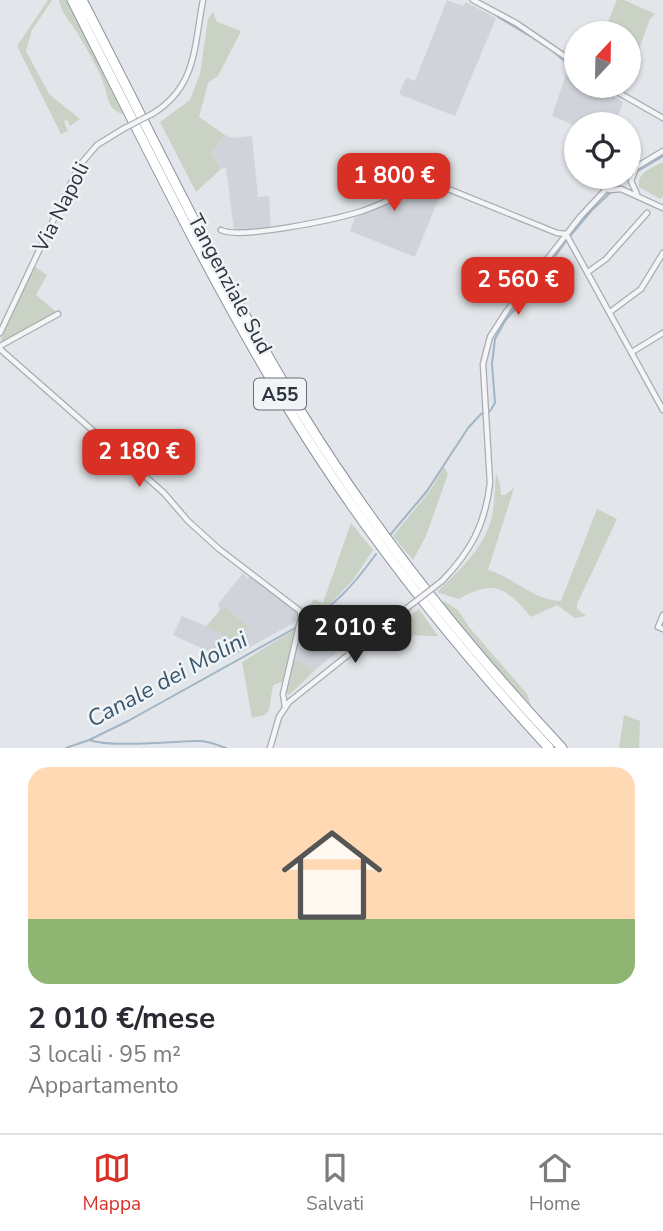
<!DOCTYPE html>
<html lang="it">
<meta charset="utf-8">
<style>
:root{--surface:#fff;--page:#f7f7f7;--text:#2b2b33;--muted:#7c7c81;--line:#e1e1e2;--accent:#d93025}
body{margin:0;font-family:"Nunito Sans",sans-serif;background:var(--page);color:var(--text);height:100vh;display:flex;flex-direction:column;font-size:26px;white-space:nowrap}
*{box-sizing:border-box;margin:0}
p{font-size:23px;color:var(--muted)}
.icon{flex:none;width:38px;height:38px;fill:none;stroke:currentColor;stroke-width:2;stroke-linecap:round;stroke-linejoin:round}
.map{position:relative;height:748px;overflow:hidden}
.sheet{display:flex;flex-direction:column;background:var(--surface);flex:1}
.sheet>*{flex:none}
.needle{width:46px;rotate:22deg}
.fabs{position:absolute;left:564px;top:21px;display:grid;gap:14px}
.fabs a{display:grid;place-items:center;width:77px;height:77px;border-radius:50%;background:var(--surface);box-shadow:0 2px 5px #0004;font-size:35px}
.price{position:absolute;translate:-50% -60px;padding:0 16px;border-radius:14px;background:var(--accent);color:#fff;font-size:23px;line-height:46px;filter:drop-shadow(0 2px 4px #0008)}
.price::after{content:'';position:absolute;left:50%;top:42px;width:21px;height:16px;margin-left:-10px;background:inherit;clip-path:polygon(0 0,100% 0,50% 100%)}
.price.active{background:#222;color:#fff}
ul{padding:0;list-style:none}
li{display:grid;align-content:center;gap:14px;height:371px;padding:0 28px}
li+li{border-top:2px solid var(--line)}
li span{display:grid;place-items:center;height:217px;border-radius:21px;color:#555}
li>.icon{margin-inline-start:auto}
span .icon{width:126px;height:126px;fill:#fffc;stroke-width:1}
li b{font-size:30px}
.dock{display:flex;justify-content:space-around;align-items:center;height:98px;border-top:2px solid var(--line);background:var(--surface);font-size:19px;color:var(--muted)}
.dock a{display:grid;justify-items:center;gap:4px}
.dock .active{color:var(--accent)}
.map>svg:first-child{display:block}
.built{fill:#d0d4da}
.green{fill:#c9d2c4}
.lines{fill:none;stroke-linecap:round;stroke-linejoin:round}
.stream{stroke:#a1b5c5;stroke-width:2}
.street-casing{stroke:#a8acb3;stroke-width:7}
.highway-casing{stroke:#8b949e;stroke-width:11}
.street{stroke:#f4f5f7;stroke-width:4.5}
.highway{stroke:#fff;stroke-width:9}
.street-bridge-casing{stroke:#a8acb3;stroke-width:7;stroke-linecap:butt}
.street-bridge{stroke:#f4f5f7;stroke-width:4.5}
.labels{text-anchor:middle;stroke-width:5;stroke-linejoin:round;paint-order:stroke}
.shield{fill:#f1f4f6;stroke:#676e76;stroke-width:2}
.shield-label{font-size:19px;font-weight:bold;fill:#2c343f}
.street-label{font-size:21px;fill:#2c343f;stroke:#f1f4f6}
.water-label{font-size:23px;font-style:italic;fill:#3a566e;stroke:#f1f4f6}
</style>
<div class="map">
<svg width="663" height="748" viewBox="0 0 663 748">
<rect width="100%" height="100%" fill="#e2e5e9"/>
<path class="built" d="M447,0L463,6L466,2L496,18L455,116L399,94L406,78L415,81Z
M568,68L576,73V86H597L623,102L615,124L576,126L552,116Z
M225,135L232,138L252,136L258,197L269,196L271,228L234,231L226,167L221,169L211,152Z
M433,186L443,188L415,257L350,231L356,215Z
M243,573L248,578L250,576L298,613L295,622L227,660L173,635L182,616L206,626L220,610L218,604Z
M339,608L350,618H363L372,623L315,670L294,659L302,627L315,623Z"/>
<path class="green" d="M48,0H52L32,30L26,51L49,94L80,119L70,126L67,120L64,121L68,131L61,134L17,46Z
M59,0H66L124,114C114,113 109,105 107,95C103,75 88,52 78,34C71,22 62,15 59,0Z
M617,0H624L655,14L650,19L628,79V33H603Z
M213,12L217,22L241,31L218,76L208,83L199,117L225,135L211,152L221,169L196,192L160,122L190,100L200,74L208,19Z
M663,162V196L660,199L639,187C637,172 652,168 663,162Z
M34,266L47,275L36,295L56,312L2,342L1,338Z
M444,467L448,474L426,536L413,560L393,536L429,492Z
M496,473L500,485L501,495H505L514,488L488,570C513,577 534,601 561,601L597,509L617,519L577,604V609L586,616L575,618L557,605L531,617C507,589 495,578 459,599L439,593L438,591C461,569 488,544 493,511C495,499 495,485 496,473Z
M351,523L373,550L353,580L328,606L331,610L308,623L305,611L314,599L323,603Z
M444,601L458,610L469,627L527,694L531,705L504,677L442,603Z
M224,607L249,627L239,639H232L206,627Z
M419,609L438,636L395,635L386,640L381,637Z
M294,630L284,681L273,685L269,710L265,715L252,718L242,662Z
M294,659L315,670L289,695L286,692Z
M624,715L640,721L639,748H619Z"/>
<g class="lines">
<path class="stream" d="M498,17L530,36
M547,46L568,64
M638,171L663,156
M570,236L592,210L612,191
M390,535L427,491L468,428L481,414L490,411L495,403L492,364L495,339L505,321L531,290L566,241
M302,624C335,607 355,583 376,554
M90,740C111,748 172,741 199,741C209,741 217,745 226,748
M66,748L89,740L128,721L297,627"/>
<g class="street-casing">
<path id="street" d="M473,0L516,23L576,64
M607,86L663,118
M152,114C197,87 194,46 203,0
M636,168L631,181L637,194
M628,174L633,169L663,151
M609,190L621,189L663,208
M221,230C240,240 336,219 359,212C385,204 410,188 436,184L557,233L566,234
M566,234L663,410
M588,272L606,259L647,213
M610,312L641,289L663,253
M0,333L79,166L97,145L123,129
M0,346L58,314
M0,349L164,493L188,521L219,549L300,611L301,617L283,694L285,707
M632,352L663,333
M442,581C471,551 485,525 490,483L483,364L490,337L506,312L580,217L609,186L626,177
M663,615L658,627L663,629
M270,748L279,717L289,702L407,608"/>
</g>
<g class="highway-casing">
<path id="highway" d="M72,0C144,142 213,286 296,421C369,539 456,647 549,748
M82,0C154,139 221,282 303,415C377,535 466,645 562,748"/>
</g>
<use href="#street" class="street"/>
<use href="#highway" class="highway"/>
<g class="street-bridge-casing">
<path id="street-bridge" d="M123,129L152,114
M407,608L442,581"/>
</g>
<use href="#street-bridge" class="street-bridge"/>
</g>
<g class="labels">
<rect class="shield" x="254" y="378.5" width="52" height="31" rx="5"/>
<g class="shield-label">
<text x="280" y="401">A55</text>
</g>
<g class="street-label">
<text transform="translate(61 207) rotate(-63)" y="7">Via Napoli</text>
<text transform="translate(230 284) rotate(62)" y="7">Tangenziale Sud</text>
</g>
<g class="water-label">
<text transform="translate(167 679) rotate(-28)" y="8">Canale dei Molini</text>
</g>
</g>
</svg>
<div class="fabs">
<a><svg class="needle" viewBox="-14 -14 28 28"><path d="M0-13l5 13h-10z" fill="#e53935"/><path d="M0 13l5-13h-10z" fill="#7c7c81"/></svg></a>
<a><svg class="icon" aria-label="locate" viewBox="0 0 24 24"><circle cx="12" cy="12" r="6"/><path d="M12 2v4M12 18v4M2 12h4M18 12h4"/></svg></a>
</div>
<b class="price" style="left:394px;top:213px">1 800 €</b>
<b class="price" style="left:518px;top:317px">2 560 €</b>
<b class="price" style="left:139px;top:489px">2 180 €</b>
<b class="price active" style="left:355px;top:665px">2 010 €</b>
</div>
<section class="sheet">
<ul>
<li><span style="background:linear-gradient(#ffd9b3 70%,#8fb573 0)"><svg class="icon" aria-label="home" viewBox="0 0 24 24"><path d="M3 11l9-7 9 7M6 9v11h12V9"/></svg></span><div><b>2 010 €/mese</b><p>3 locali · 95 m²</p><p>Appartamento</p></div></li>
</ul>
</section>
<nav class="dock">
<a class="active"><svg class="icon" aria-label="map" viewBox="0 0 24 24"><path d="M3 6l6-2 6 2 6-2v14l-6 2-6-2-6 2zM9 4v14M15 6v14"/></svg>Mappa</a>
<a><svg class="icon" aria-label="saved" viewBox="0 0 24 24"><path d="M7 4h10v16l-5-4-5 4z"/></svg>Salvati</a>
<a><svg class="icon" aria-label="home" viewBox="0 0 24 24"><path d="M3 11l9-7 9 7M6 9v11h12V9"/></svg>Home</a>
</nav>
